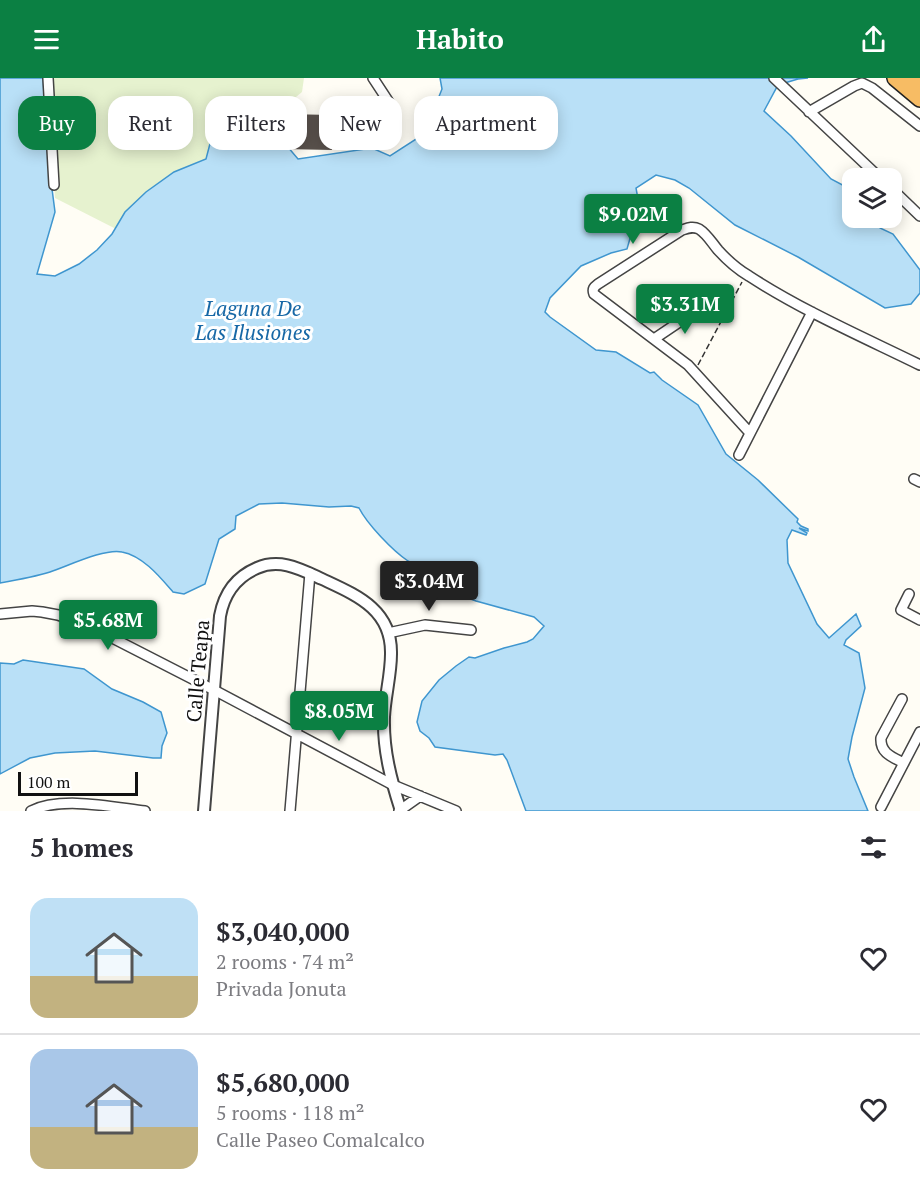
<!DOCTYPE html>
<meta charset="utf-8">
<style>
:root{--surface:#fff;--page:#f2f2f3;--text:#2b2b33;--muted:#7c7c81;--line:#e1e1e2;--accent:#0b8043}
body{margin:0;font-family:"PT Serif",serif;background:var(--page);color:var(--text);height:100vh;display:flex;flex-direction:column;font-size:22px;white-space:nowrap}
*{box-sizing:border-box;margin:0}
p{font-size:20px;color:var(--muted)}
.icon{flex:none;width:33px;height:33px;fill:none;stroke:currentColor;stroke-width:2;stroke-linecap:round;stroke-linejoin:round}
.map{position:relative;height:733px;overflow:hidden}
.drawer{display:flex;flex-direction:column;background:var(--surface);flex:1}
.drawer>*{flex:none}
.hud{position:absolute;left:18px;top:18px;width:600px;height:54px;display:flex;gap:12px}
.controls{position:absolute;left:842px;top:90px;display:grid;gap:12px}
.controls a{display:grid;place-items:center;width:60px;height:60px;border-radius:12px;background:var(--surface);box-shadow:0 3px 15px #0003;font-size:30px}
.scale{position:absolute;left:18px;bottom:15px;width:120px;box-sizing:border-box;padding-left:6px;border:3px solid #111;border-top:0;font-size:16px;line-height:21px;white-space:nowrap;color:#111;-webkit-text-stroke:4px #fff;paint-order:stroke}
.price{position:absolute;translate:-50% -51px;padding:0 14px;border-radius:6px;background:var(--accent);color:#fff;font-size:20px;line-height:39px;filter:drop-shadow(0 2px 3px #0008)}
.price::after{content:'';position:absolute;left:50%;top:36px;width:18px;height:14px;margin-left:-9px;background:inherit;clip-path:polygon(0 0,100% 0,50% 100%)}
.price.selected{background:#222;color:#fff}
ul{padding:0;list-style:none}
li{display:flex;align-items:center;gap:18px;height:150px;padding:0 30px}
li+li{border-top:2px solid var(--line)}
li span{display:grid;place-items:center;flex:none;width:168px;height:120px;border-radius:18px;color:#555}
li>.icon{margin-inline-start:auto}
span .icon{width:72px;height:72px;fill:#fffc;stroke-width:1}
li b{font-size:26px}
h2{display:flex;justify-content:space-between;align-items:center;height:72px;padding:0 30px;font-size:26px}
.pill{padding:0 21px;border-radius:18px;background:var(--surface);box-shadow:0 3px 15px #0003;font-size:21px;line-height:54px}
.pill.selected{background:var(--accent);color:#fff}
header{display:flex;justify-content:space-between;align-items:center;height:78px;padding:0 30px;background:var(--accent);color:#fff;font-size:27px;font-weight:700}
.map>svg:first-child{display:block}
.pitch{fill:#e6f2cf}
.water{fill:#b9e0f7;stroke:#3f96cf;stroke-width:1.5}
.building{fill:#5a524d}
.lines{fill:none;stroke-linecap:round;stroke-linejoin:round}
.minor-casing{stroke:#444;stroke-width:12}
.tertiary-casing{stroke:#444;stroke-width:14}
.trunk-casing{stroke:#222;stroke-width:18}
.path{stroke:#333;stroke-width:1.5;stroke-dasharray:6 3;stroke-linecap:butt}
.minor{stroke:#fff;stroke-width:9}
.tertiary{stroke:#fff;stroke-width:10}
.trunk{stroke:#f7bc64;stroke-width:15}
.labels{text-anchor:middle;stroke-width:6;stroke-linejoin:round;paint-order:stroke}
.street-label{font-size:20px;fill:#111;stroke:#fff}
.water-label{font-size:21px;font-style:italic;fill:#1768a6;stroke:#fff}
</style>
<header><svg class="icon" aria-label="menu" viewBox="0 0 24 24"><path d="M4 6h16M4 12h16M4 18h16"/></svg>Habito<svg class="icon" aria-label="share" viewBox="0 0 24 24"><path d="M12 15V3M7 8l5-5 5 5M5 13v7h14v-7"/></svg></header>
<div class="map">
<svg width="920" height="733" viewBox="0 0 920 733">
<rect width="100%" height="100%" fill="#fffdf5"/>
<path class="pitch" d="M48,0H304L302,14L256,52L120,153L55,120Z"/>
<path class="water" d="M0,0H43L48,80L55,134L37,196L55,198L79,186L97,172L112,156L125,134L146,114L174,94L206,81L212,58L242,38L265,42L298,81L372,70L390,78L424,56L442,11L440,0H808L798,1L778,7L764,33L791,58L831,101L852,112V140H875L878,143L880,150L893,156L920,192V215L911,226L885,230L798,179L735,147L689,110L675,102L656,97L636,110L638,121L634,137L633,150L627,171L611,175L581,188L550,220L545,234L550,239L596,272L616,274L650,295L654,294L662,302L698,327L726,376L758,402L798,441L797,444L801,448L808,451V453L799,450L807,455L806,457L792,452L787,462L788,485L817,546L829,560L856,536L861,548L846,562L844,567L859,575L865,610L852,659L848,681L854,699L868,733H526L507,682L503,676L495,677L435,669L429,660L420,653L417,644L422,623L439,602L456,588L469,579L475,580L504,570L527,564L533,561L544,548L534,539L476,523L460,517L437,497H433C425,493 416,488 408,483C393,473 367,446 359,430L351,428L329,429L282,425L259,426L236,438L235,451L219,461L205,506L184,516L173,514C160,499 143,478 122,474C105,470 68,488 50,494C34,499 17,502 0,505Z
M23,582L84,591L112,611L143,624L161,634L167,655L162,668L161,680H153L95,673L55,675L30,680L0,696V585L14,586Z"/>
<path class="building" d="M284,36L332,37V72L284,71Z"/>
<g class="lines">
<g class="minor-casing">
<path id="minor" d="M48,0L54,107
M373,0L394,32
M774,0L880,100
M809,34L854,8L862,5L872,10L920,48
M891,110L920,138
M654,261L700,230
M750,355L688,287L594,216C592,211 594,209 598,206L682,152C688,150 693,148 699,151C707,156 712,165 718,172C727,182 737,191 749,198C803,233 863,259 920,287
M739,377L812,234
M914,401L920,404
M909,516L901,532L920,542
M0,536L32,533L42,534L58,537L89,548L214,612L393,707L456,733
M388,555L425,547L471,552
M902,621L881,660C880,675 892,679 904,685
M881,729L920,654
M31,733C61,718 112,729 145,733
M290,733L310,495
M399,733L420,718"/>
</g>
<g class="tertiary-casing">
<path id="tertiary" d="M204,733L220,538C224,516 236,499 257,490C280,480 300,491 322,501C356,517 392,531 391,576C391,597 385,618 384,639C383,672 391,702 401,733"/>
</g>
<g class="trunk-casing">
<path id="trunk" d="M895,0L920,21
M913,0L920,6"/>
</g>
<path class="path" d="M698,287L742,204"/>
<use href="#minor" class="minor"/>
<use href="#tertiary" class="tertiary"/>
<use href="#trunk" class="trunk"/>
</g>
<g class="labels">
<g class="street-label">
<text transform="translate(198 593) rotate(-85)" y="7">Calle Teapa</text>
</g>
<g class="water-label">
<text x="253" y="238">Laguna De<tspan x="253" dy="24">Las Ilusiones</tspan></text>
</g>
</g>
</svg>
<div class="controls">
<a><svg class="icon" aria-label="layers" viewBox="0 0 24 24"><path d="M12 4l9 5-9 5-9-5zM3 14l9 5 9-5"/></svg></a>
</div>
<div class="scale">100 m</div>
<b class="price" style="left:633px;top:167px">$9.02M</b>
<b class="price" style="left:685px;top:257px">$3.31M</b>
<b class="price selected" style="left:429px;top:534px">$3.04M</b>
<b class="price" style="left:108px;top:573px">$5.68M</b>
<b class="price" style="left:339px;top:664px">$8.05M</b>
<div class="hud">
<a class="pill selected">Buy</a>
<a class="pill">Rent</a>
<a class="pill">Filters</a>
<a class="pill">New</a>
<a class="pill">Apartment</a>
</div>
</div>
<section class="drawer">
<h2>5 homes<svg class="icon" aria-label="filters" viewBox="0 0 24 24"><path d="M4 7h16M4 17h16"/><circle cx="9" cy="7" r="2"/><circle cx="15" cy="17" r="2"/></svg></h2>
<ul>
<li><span style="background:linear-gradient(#bfe0f5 65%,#c2b280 0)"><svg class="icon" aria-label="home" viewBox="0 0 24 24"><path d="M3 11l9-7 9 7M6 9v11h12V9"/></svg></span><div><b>$3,040,000</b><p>2 rooms · 74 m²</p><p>Privada Jonuta</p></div><svg class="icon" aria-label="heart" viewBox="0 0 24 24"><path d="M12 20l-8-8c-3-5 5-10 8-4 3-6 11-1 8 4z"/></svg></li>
<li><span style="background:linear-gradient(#a9c7e8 65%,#c2b280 0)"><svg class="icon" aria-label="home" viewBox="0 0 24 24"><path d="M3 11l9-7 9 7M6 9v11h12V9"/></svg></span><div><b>$5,680,000</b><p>5 rooms · 118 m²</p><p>Calle Paseo Comalcalco</p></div><svg class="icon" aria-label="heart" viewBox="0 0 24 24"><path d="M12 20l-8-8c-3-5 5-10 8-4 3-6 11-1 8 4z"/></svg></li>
</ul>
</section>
